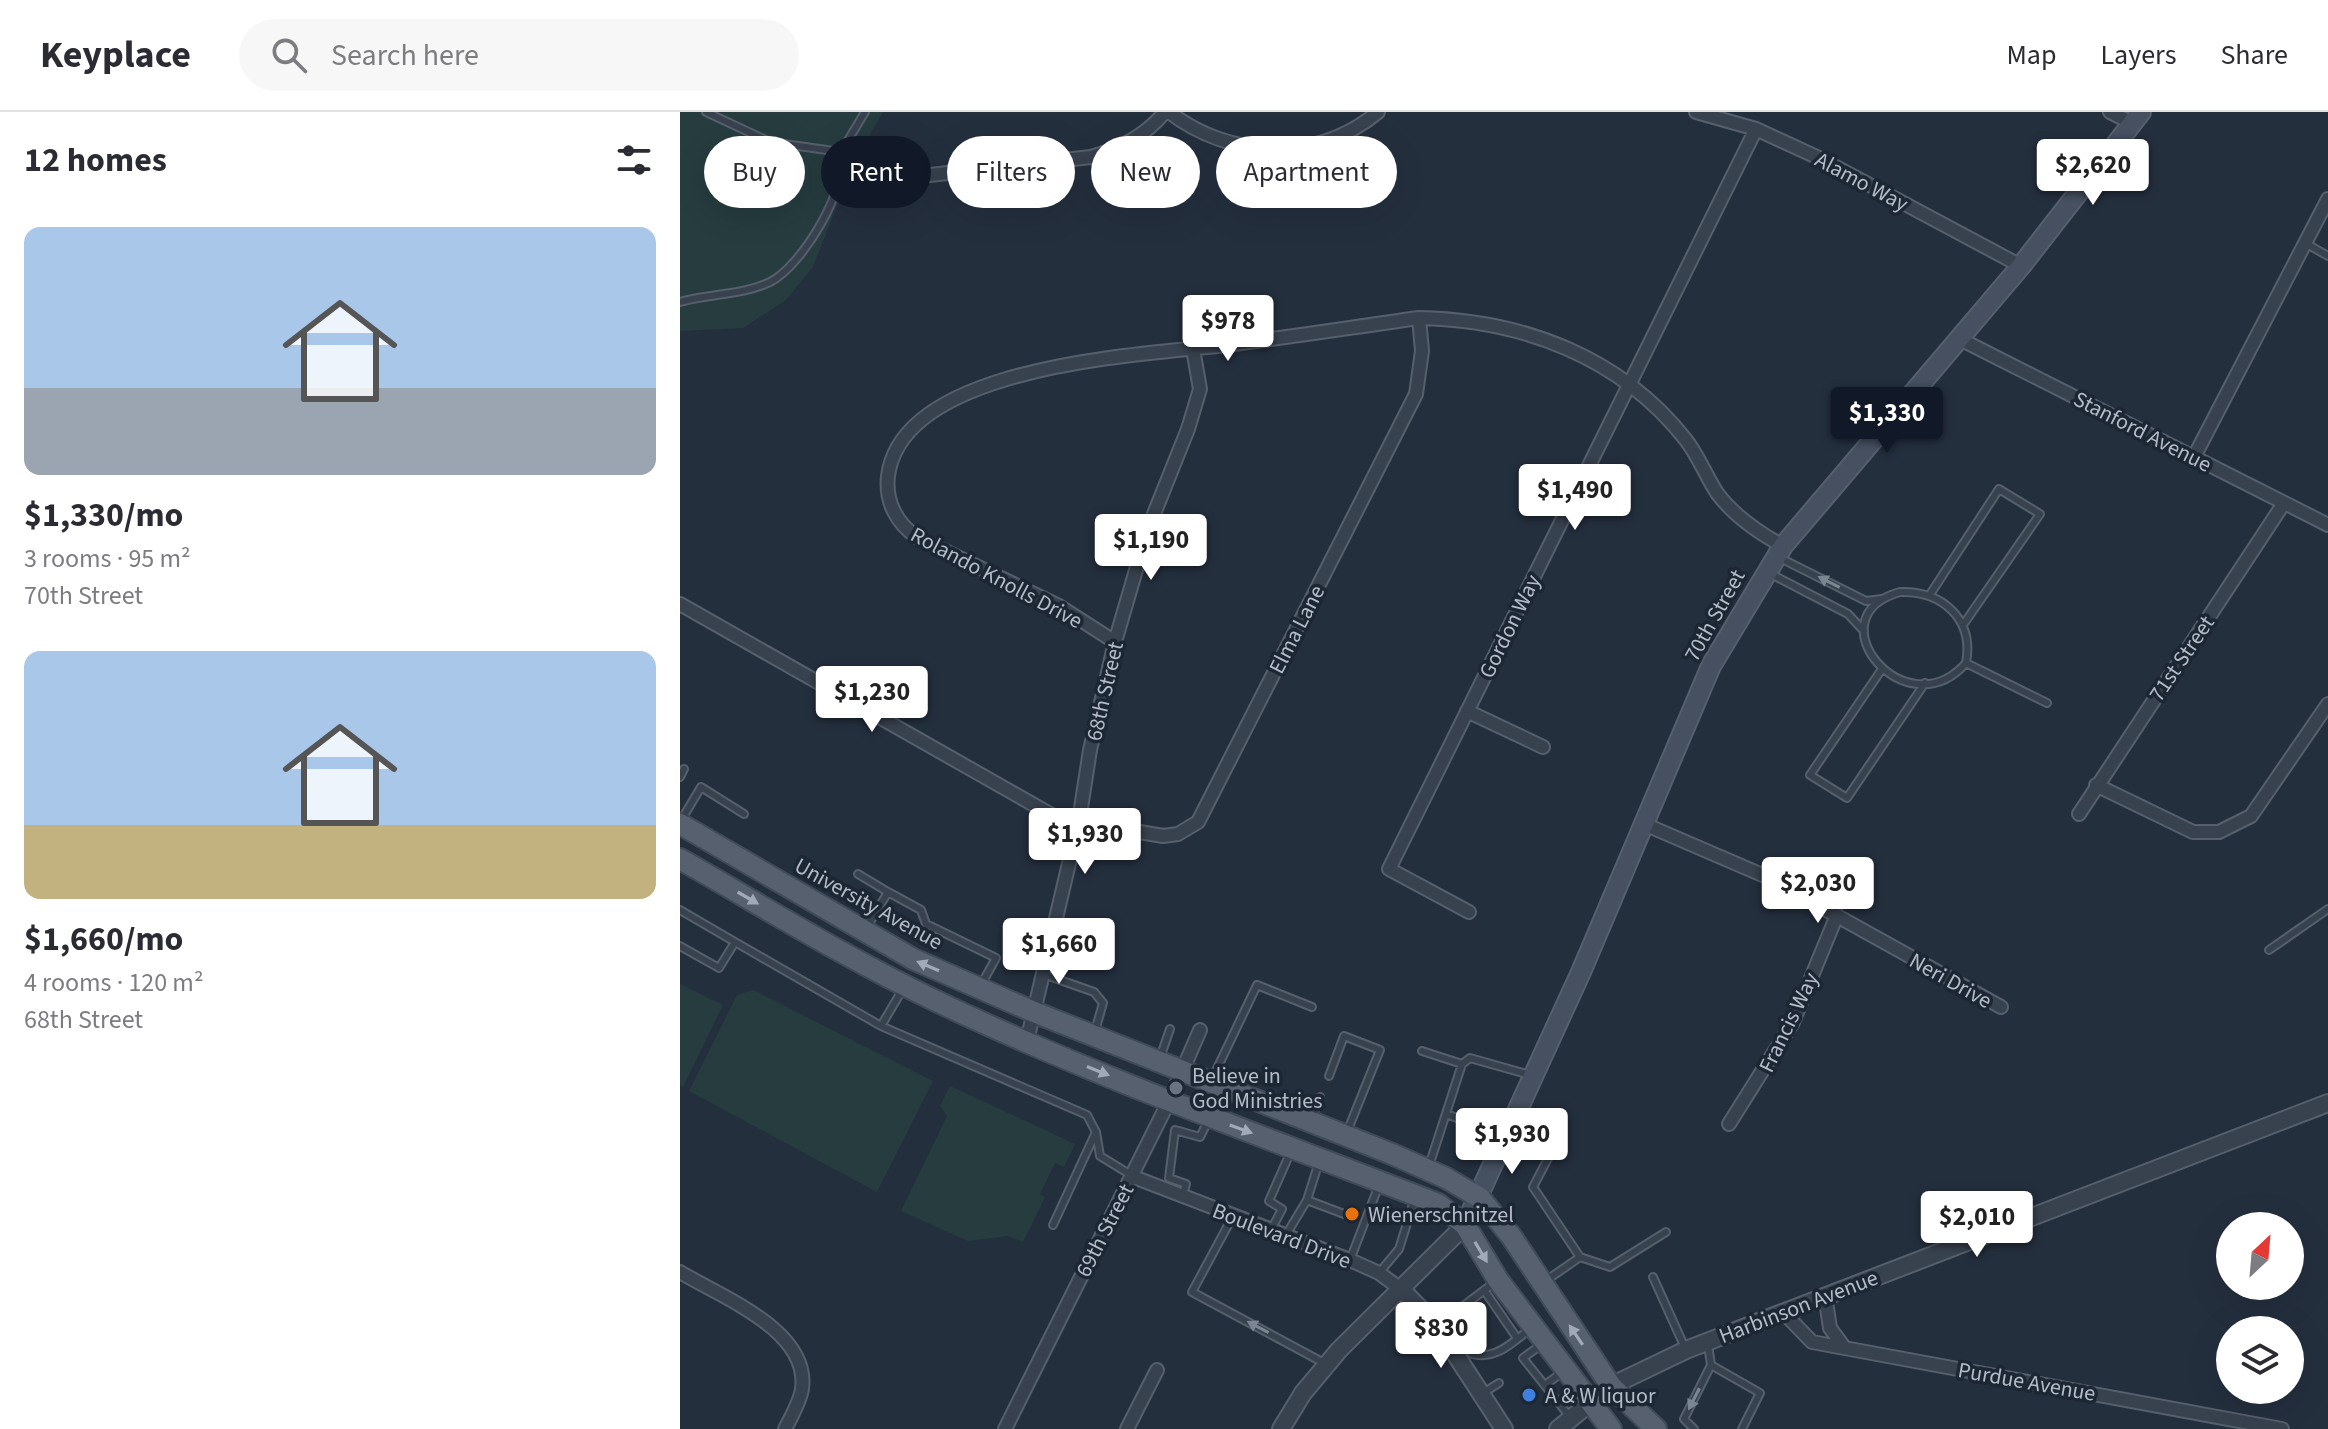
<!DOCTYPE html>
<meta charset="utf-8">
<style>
:root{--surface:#fff;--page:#f7f7f7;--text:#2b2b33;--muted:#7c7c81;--line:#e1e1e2;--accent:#111827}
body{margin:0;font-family:"Source Sans 3",sans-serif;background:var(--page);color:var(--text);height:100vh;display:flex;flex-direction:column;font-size:30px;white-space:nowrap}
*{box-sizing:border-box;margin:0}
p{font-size:26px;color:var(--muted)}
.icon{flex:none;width:44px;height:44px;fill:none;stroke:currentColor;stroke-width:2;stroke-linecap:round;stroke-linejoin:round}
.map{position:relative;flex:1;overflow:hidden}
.details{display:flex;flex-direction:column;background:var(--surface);width:680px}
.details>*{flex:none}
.banner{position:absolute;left:24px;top:24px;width:760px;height:72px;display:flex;gap:16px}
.needle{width:52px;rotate:26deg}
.fabs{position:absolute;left:1536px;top:1100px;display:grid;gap:16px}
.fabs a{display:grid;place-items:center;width:88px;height:88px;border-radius:50%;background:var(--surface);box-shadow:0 8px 32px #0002;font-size:40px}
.price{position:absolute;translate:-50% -68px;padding:0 18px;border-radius:8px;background:#fff;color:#222;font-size:26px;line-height:52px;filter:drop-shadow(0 2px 4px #0008)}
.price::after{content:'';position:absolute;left:50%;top:48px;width:24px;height:18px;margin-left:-12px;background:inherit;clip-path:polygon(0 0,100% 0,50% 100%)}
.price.active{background:var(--accent);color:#fff}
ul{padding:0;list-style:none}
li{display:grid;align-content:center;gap:16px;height:424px;padding:0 24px}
li span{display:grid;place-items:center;height:248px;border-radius:16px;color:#555}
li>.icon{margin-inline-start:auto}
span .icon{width:144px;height:144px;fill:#fffc;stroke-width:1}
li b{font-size:34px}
h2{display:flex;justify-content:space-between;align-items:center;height:96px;padding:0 24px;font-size:34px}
.tag{padding:0 28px;border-radius:36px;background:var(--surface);box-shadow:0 8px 32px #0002;font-size:28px;line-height:72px}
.tag.active{background:var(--accent);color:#fff}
header{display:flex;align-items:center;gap:48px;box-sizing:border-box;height:112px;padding:0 40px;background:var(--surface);border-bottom:2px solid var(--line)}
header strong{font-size:38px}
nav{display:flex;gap:44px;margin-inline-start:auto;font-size:28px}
.search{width:560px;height:72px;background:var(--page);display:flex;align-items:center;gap:20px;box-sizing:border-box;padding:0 28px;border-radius:44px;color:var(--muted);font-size:30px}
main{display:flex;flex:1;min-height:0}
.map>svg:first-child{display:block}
.green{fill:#263c3f}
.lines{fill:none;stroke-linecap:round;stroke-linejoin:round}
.service-casing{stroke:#565f6c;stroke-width:10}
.minor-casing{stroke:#565f6c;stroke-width:16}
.tertiary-casing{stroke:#565f6c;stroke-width:20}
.secondary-casing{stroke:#565f6c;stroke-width:22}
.primary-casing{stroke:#414a57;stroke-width:24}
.service{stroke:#38414e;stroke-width:6}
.minor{stroke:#38414e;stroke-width:12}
.tertiary{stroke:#38414e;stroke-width:16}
.secondary{stroke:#465061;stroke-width:18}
.primary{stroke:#56606e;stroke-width:20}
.oneway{fill:#7c8592}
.oneway2{fill:#a1aab7}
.worship-dot{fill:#6b7280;stroke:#1d2633;stroke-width:3}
.food-dot{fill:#e8710a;stroke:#1d2633;stroke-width:3}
.shop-dot{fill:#3f7fe0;stroke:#1d2633;stroke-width:3}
.labels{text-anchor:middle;stroke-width:7;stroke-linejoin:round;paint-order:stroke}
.street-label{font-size:22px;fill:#b4bcc9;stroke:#1d2633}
.poi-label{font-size:22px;fill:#b4bcc9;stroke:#1d2633;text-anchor:start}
</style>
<header>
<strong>Keyplace</strong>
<div class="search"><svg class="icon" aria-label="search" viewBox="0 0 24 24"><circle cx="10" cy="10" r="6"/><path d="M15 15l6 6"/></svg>Search here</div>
<nav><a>Map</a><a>Layers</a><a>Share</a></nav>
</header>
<main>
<section class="details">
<h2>12 homes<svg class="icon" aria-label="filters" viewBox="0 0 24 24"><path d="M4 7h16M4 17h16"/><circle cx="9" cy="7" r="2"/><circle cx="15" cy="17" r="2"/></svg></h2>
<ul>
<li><span style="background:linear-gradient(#a9c7e8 65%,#9aa5b1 0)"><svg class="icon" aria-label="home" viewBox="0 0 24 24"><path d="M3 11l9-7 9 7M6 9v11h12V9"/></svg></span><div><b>$1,330/mo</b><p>3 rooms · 95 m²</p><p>70th Street</p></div></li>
<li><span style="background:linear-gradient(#a9c7e8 70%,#c2b280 0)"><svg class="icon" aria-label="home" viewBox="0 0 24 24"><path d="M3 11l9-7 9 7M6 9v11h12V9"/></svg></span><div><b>$1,660/mo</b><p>4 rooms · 120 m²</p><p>68th Street</p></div></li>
</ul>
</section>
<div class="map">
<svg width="1648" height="1317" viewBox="0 0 1648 1317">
<rect width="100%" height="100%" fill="#242f3e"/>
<path class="green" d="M0,0H203L174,50L133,155L106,188L63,216L0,219Z
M0,872L43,893L3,975L0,973Z
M73,878L253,969L197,1080L9,979L57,883Z
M270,974L395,1032L384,1055L375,1051L360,1082L365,1085L343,1130L328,1124L288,1129L221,1099L267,1004L260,994Z"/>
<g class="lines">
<g class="service-casing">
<path id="service" d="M161,40L185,0
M1625,131L1648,144
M0,190C30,181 60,184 90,170C122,154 169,76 161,40L90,30L26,0
M1100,446L1186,489L1202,487
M1089,461L1168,502L1184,519
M1220,480C1264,479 1294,508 1286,551C1226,619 1131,505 1220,480Z
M1249,484L1319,377L1360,402L1283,513
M1286,551L1367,591
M1202,557L1130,663L1167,686L1245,571
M0,665L4,657
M2,707L21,675L64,702
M178,762L208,780L187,815
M208,780L241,798L246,812L316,846L301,873
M0,798L55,830
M0,834L39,856L55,830L201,914L407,1003L416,1020L420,1044L451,1063
M1589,838L1648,797
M363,862L414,880L423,891L415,919
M201,914L224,875
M742,939L782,952L749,1054
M480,946L490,917
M782,952L790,946L850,963
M649,964L664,924L700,938L667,1020
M532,967L577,873L632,895
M766,1002L823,1023
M631,1007L640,985
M831,1016L874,1035L853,1075L900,1145L864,1170
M502,1085L506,1072L489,1066L495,1018L520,1025L528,1009
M627,1088L664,1102
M553,1104L512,1180L644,1251
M373,1113L416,1020
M591,1118L602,1097L589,1089L611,1039
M606,1123L627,1088L639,1050
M900,1145L930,1155L986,1120
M670,1148L699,1073
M699,1161L719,1137L735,1086
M973,1165L1006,1238
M804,1178L837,1226
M767,1206L792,1242C816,1248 832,1231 851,1216
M757,1214L815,1170
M861,1233L843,1246L890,1305
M1031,1253L1080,1281L1062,1317
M865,1273L884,1259
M803,1281L819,1271
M1014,1317L1004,1307L1031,1253L1028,1233"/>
</g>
<g class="minor-casing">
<path id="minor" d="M489,0C550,47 637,51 698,0
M1016,0L1076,17L1141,47L1341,154
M1430,0L1452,11
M195,85L214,67L411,45C441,36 465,24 485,0
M1278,226L1648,413
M1514,345L1648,87
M0,492L377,706L483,724L498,722L518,710L736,282L742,239L739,206
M435,530L379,494L238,426C217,412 205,390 208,364C222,253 461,243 546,233C610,225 674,215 739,206C843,208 941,245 1006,328C1019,345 1026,364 1037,381C1054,404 1079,421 1103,434
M787,599L863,635
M1416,673L1513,720H1539L1571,704L1648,592
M1399,702L1604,391
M964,712L1087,765L1321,895
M789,800L709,757L1076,17
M347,929L399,709L410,638L435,530L468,417L508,317L520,277L513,237
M1049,1012L1113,910L1157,803
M451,1064L670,1148L699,1161L722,1178
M0,1160C41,1185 130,1218 122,1277C120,1290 111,1305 105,1317
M1145,1183L1150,1216L1164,1235
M1103,1200L1132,1230L1602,1317
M325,1317L490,987L520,918
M447,1317L477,1258"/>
</g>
<g class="tertiary-casing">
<path id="tertiary" d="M722,1178L757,1214L824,1317
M601,1317L623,1281L659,1238L785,1113
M878,1317L931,1274L1006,1238L1648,991"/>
</g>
<g class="secondary-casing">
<path id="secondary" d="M785,1113L901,860L1031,554L1103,434L1341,154L1461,0"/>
</g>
<g class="primary-casing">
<path id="primary" d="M0,712L233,847L354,900L712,1042L766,1066L800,1086L831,1124L931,1274L976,1317
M0,747C84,795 166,846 254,888C417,966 589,1026 758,1092L785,1113L818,1168L931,1317"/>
</g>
<use href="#service" class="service"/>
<use href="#minor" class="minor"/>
<use href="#tertiary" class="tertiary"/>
<use href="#secondary" class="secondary"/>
<use href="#primary" class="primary"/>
</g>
<defs><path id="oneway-solid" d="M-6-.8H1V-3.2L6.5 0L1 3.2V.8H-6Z" transform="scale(2)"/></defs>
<g class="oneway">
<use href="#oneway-solid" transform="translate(1149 470) rotate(-153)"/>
<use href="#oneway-solid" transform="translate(578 1215) rotate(-152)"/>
<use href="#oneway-solid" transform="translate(1014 1287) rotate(117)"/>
</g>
<g class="oneway2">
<use href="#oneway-solid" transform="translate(68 786) rotate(30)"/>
<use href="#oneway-solid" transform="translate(248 854) rotate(-157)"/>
<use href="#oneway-solid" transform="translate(418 959) rotate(22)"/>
<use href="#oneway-solid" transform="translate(561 1017) rotate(20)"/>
<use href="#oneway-solid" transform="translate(801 1140) rotate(59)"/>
<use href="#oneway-solid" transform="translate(896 1223) rotate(-124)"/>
</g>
<circle class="worship-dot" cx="496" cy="976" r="8"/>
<circle class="food-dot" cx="672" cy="1102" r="8"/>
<circle class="shop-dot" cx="849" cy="1283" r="8"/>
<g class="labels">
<g class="street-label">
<text transform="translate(1182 69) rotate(28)" y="8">Alamo Way</text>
<text transform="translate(1463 319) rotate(27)" y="8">Stanford Avenue</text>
<text transform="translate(317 465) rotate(28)" y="8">Rolando Knolls Drive</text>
<text transform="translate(1034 503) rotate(-61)" y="8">70th Street</text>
<text transform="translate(829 514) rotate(-64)" y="8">Gordon Way</text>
<text transform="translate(616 517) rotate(-63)" y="8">Elma Lane</text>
<text transform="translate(1501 546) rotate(-56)" y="8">71st Street</text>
<text transform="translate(424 579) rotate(-77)" y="8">68th Street</text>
<text transform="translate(189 791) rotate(29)" y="8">University Avenue</text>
<text transform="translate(1271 868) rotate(29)" y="8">Neri Drive</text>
<text transform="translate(1108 910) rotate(-64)" y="8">Francis Way</text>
<text transform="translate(424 1118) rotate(-63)" y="8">69th Street</text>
<text transform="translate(602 1123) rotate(21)" y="8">Boulevard Drive</text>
<text transform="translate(1118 1194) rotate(-21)" y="8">Harbinson Avenue</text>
<text transform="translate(1347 1269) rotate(10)" y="8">Purdue Avenue</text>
</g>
<g class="poi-label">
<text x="512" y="971">Believe in<tspan x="512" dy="25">God Ministries</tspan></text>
<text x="688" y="1110">Wienerschnitzel</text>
<text x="865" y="1291">A &amp; W liquor</text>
</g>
</g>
</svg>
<div class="fabs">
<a><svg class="needle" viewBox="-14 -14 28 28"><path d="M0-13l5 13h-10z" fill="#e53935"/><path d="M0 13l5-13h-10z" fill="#7c7c81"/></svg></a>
<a><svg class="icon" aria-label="layers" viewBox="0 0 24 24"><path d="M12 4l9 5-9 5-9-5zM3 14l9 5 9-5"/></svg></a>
</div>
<b class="price" style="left:1413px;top:95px">$2,620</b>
<b class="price" style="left:548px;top:251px">$978</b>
<b class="price active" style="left:1207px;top:343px">$1,330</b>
<b class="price" style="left:895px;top:420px">$1,490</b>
<b class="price" style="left:471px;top:470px">$1,190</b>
<b class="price" style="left:192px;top:622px">$1,230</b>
<b class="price" style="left:405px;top:764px">$1,930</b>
<b class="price" style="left:1138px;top:813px">$2,030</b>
<b class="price" style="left:379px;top:874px">$1,660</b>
<b class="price" style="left:832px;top:1064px">$1,930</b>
<b class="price" style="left:1297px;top:1147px">$2,010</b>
<b class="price" style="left:761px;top:1258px">$830</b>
<div class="banner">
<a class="tag">Buy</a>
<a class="tag active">Rent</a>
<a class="tag">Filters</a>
<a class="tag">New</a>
<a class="tag">Apartment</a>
</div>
</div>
</main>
